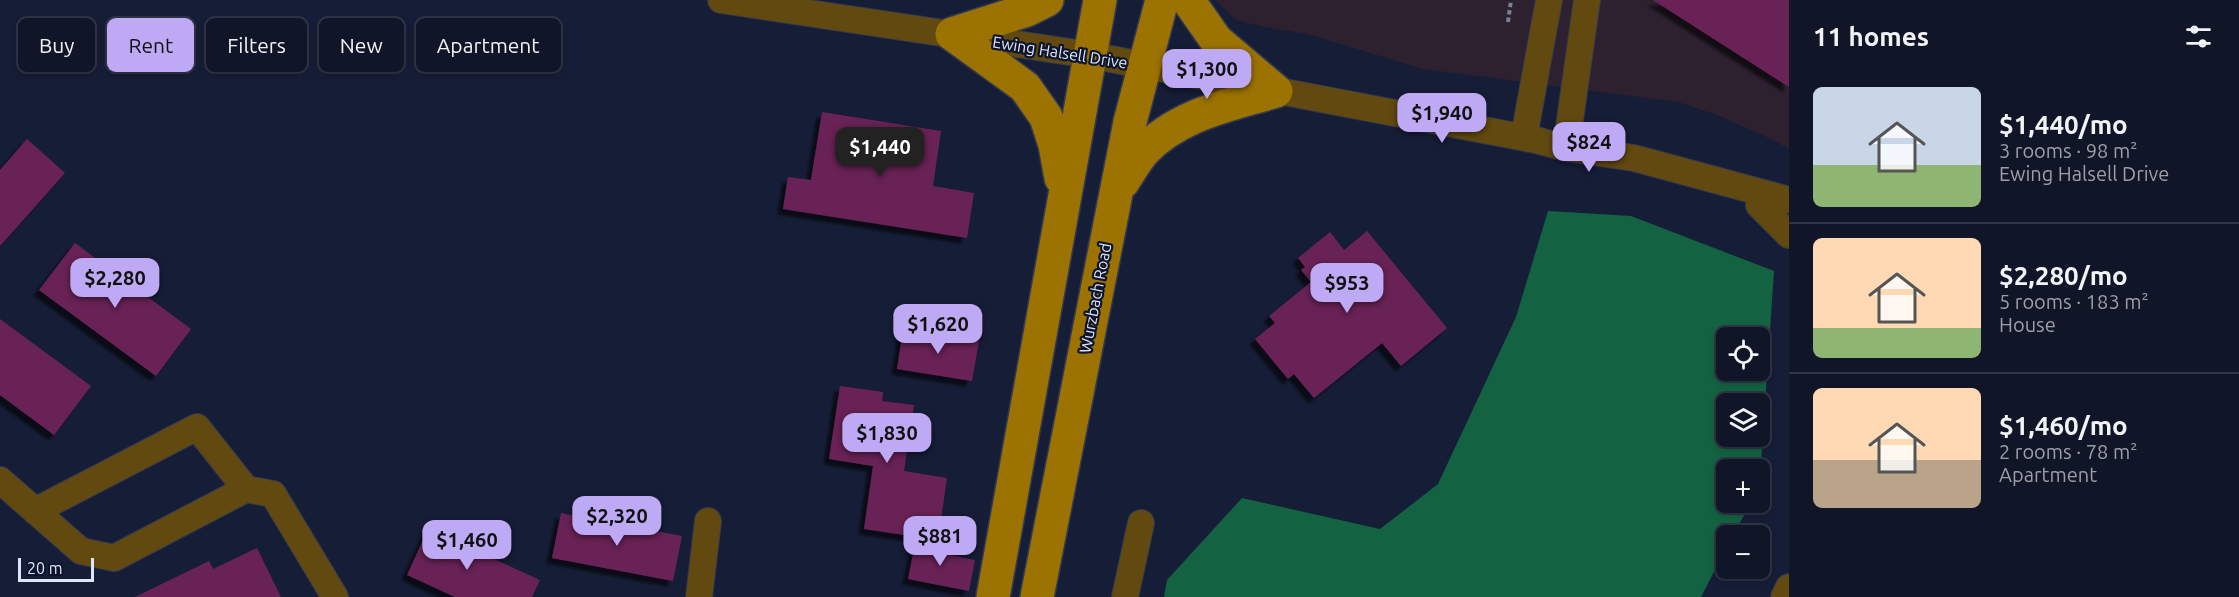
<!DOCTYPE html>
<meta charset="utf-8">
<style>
:root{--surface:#101628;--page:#1e2334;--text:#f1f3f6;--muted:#9c9fa8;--line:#303545;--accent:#bea9f4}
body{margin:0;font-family:Ubuntu,sans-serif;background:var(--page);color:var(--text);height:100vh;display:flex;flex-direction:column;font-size:22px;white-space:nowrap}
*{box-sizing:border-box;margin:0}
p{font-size:20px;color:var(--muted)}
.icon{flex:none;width:33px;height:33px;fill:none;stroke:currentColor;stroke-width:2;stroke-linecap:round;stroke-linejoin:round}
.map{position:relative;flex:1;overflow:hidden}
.details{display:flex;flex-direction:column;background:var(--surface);width:450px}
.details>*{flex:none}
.hud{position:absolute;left:18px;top:18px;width:570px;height:54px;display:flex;gap:12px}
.controls{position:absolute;left:1716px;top:327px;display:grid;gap:12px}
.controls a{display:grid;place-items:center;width:54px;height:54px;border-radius:9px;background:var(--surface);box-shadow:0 3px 9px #0003,0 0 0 2px var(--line);font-size:30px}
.scale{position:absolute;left:18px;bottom:15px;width:76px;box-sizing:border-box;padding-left:6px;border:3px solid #dee5f6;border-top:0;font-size:16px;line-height:21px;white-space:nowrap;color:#dee5f6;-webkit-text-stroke:4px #0d142c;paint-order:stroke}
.price{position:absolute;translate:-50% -51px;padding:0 14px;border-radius:12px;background:var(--accent);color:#111;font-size:20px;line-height:39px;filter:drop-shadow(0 2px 3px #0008)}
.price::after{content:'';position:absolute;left:50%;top:36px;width:18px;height:14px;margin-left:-9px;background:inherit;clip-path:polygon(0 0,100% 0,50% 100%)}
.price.active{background:#222;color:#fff}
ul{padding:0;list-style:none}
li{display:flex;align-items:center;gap:18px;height:150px;padding:0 24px}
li+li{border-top:2px solid var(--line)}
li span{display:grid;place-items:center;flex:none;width:168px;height:120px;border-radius:9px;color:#555}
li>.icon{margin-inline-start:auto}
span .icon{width:72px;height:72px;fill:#fffc;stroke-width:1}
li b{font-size:26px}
h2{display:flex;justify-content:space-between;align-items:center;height:72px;padding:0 24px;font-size:26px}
.chip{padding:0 21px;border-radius:9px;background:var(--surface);box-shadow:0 3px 9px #0003,0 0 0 2px var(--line);font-size:21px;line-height:54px}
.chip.active{background:var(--accent);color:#111}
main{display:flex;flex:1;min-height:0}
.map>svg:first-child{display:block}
.education{fill:#2d212f}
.forest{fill:#136342;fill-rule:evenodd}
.building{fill:#692454;filter:url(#shadow)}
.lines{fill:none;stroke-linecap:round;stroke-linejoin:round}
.minor-casing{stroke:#323951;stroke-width:28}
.major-casing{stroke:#323951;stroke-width:36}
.path{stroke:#798095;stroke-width:4;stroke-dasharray:4.5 3;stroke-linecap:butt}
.minor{stroke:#62490f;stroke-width:26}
.major{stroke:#9c7301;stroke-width:33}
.labels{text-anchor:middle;stroke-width:4.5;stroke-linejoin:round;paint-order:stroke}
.street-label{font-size:16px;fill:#dee5f6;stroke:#0d142c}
</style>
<main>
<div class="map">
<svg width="1789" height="597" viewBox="0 0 1789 597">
<defs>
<filter id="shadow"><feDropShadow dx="-5.5" dy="5.5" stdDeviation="1.5" flood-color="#0009"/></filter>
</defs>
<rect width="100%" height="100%" fill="#161d36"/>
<path class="education" d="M1215,0H1789V149L1773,140L1720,116L1678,102L1423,69L1308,34L1264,27L1236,20Z"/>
<path class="forest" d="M1548,211L1631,216L1774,271L1760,479V470H1726V502L1751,503L1733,535L1726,536V548L1701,597H1164L1167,580L1242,498L1380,529L1438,484L1516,317ZM1726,338H1760V370H1726ZM1726,404H1760V436H1726Z"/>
<path class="building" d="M1653,0H1789V87Z
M822,112L941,131L933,186L974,193L967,238L783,209L788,177L811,180Z
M27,139L65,173L0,246V170Z
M1367,231L1447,328L1401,366L1382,343L1314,398L1294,374L1288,379L1255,339L1275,323L1269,316L1311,282L1301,270L1305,267L1298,258L1330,232L1344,250Z
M75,243L191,329L156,376L39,290Z
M0,319L91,386L54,435L0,395Z
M903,330L979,341L972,381L897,369Z
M840,386L883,392L882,401L914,405L904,471L947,478L938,540L864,529L873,466L829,459Z
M561,513L682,536L673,581L552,558Z
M428,529L540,580L532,597H455L407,575Z
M916,539L946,545L945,554L975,560L969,591L908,579Z
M257,548L281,597H135L209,561L213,569Z"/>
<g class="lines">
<g class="minor-casing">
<path id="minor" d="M721,0L1090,55L1536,140L1566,148L1634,158L1789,200
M1524,137L1549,0
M1566,148L1587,0
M1759,205L1789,235
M0,480L81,551L114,558L246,489L273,494L335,597
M35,511L197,427L246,489
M699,597L708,521
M1125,597L1141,523
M1784,597L1789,587"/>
</g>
<g class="major-casing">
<path id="major" d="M1188,0L1216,40L1276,91
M952,34L1025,87L1046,117L1055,145L1061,178
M952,34L1027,10L1047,0
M1123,182C1130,171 1136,160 1144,151C1179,114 1230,105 1276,91
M993,597L1100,0
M1037,597L1130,122L1162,0"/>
</g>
<path class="path" d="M1508,22L1511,0"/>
<use href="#minor" class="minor"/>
<use href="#major" class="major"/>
</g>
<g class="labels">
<g class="street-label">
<text transform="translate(1060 52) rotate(9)" y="6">Ewing Halsell Drive</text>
<text transform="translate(1095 298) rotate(-79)" y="6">Wurzbach Road</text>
</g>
</g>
</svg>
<div class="controls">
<a><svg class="icon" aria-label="locate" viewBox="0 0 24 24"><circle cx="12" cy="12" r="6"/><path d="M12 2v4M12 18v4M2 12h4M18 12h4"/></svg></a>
<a><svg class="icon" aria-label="layers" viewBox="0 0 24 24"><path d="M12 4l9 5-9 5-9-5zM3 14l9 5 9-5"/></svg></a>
<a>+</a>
<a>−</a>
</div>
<div class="scale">20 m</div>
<b class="price" style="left:1207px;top:100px">$1,300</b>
<b class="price" style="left:1442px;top:144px">$1,940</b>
<b class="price" style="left:1589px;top:173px">$824</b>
<b class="price active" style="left:880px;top:178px">$1,440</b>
<b class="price" style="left:115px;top:309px">$2,280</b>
<b class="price" style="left:1347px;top:314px">$953</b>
<b class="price" style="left:938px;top:355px">$1,620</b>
<b class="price" style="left:887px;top:464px">$1,830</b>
<b class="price" style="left:617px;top:547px">$2,320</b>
<b class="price" style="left:940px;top:567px">$881</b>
<b class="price" style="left:467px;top:571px">$1,460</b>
<div class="hud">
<a class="chip">Buy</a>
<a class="chip active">Rent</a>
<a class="chip">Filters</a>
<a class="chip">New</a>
<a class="chip">Apartment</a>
</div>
</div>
<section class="details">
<h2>11 homes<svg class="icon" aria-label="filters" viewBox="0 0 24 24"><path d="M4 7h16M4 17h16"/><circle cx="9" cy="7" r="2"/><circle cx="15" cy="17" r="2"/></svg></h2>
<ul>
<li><span style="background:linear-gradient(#c9d6e8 65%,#8fb573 0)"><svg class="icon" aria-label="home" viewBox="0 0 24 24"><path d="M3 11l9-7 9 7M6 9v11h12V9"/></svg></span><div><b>$1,440/mo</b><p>3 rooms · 98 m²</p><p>Ewing Halsell Drive</p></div></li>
<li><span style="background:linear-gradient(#ffd9b3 75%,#8fb573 0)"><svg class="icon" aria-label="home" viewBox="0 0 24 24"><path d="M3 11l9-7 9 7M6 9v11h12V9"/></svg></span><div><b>$2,280/mo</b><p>5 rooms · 183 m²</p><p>House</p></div></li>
<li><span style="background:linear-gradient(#ffd9b3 60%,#b9a48a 0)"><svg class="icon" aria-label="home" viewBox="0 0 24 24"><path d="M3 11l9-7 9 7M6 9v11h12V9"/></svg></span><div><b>$1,460/mo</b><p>2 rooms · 78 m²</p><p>Apartment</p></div></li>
</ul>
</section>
</main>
